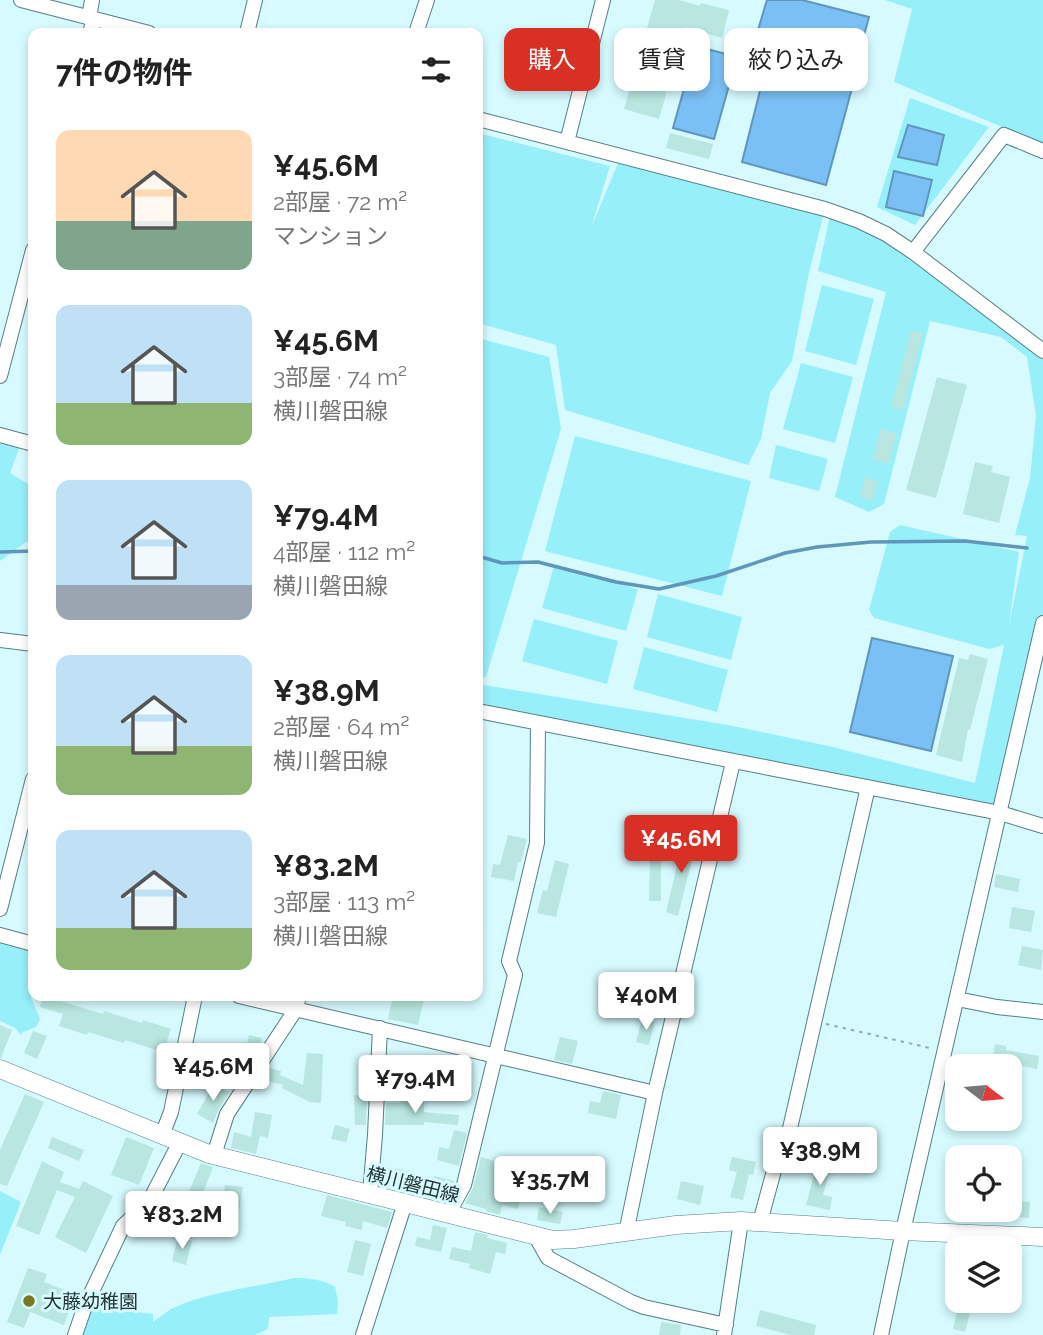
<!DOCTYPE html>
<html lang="ja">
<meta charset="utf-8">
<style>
:root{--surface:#fff;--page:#f6f6f6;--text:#222;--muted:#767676;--accent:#d93025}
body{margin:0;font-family:Raleway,"Noto Sans JP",sans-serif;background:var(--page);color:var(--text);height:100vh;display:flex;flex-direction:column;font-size:26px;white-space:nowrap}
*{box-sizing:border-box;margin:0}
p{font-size:23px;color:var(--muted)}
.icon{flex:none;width:38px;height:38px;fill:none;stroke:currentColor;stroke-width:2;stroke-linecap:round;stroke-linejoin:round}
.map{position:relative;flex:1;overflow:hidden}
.drawer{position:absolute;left:28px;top:28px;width:455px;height:973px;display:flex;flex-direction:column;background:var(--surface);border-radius:14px;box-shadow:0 4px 10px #0003}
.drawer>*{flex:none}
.top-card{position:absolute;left:504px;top:28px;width:434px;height:63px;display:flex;gap:14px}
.needle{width:46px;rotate:106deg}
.fabs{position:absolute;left:945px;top:1054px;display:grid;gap:14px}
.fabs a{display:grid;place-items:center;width:77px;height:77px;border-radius:14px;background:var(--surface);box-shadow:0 4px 10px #0003;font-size:35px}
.price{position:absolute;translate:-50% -60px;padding:0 16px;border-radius:7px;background:#fff;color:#222;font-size:23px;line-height:46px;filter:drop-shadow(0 2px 4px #0008)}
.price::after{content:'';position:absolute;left:50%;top:42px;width:21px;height:16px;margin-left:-10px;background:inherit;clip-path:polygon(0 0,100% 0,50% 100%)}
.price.current{background:var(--accent);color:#fff}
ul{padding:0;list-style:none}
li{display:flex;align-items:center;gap:21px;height:175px;padding:0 28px}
li span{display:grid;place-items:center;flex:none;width:196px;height:140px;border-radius:14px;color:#555}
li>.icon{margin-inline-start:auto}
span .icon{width:84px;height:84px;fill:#fffc;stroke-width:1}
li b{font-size:30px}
h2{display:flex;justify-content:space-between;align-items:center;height:84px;padding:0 28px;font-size:30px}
.pill{padding:0 24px;border-radius:14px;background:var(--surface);box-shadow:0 4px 10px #0003;font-size:24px;line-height:63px}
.pill.current{background:var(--accent);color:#fff}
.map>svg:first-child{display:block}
.green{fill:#97eff9}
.water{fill:#7bc0f5;stroke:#6096bc;stroke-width:2}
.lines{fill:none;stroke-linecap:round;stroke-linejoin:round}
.stream{stroke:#6096bc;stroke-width:3.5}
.building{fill:#b9e6e0}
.minor-casing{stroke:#547f84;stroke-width:16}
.major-casing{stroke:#547f84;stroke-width:19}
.path{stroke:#8facaf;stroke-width:2;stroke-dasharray:3.5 5;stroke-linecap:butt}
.minor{stroke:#fff;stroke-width:14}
.major{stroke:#fff;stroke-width:18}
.poi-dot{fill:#77771e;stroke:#d6fafe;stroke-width:2.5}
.labels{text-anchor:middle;stroke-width:6;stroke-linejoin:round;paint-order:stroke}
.street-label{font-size:19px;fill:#223436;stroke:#d6fafe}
.poi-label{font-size:19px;fill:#223436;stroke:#d6fafe;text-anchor:start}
</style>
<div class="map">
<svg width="1043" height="1335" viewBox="0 0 1043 1335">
<rect width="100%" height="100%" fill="#d6fafe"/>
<path class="green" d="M885,0H1043V144L894,82L912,9Z
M910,98L989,127L915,225L877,207Z
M478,133L610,166L591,228L621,156L825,209L809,273L792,361L770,393L761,439L748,465L565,410L556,345L478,323Z
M831,211L895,240L1043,351V623L1001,809L478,712V684L728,725L833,747L975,783L1004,645L989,649L874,618L869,610L890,532L900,525L1019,552L1009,625L1027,536L1015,535L1030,478L1036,416L1027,357L1001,337L930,321L884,504L869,512L835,497L886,292L818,271Z
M822,285L874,299L856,365L805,351Z
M478,338L549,357L561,429L486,677H478Z
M801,363L853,377L835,443L783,429Z
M0,435L22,441L10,473L33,487V537L0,561Z
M575,436L751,481L722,596L545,551Z
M776,445L828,459L819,491L769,478Z
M554,566L638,589L626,631L542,608Z
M658,594L742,617L731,660L647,637Z
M534,619L618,641L607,684L522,661Z
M644,647L728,670L717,712L633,689Z
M0,941L28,948L33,954L29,970L31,998L40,1019L36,1027L23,1032L21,1035L15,1028L0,1021Z
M0,1191L21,1202L0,1255Z
M294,1278C308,1278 322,1279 335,1287L338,1301L337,1314L269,1317L268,1329L255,1335H79L85,1306L153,1314V1322C159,1318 165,1313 171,1309C209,1291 253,1288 294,1278Z"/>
<path class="water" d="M767,0H802L869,17L855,69L754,43Z
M696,46L737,57L714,139L673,128Z
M766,67L852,88L826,185L742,162Z
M908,125L944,135L937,165L898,157Z
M894,171L932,180L923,216L886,207Z
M872,638L953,656L931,751L850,732Z"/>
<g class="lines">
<path class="stream" d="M0,552L33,551
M478,556L502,563L538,562L616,582L659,589L716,576L785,553L817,547L871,542L965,541L1027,548"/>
</g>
<path class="building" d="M655,0H679L700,6L701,3L729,10L722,38L685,27L659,119L624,109Z
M670,133L713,144L709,159L666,148Z
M911,330L923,333L903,410L891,407Z
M937,377L967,385L936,498L906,490Z
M880,429L897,433L889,464L873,460Z
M975,462L993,466L991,472L1010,477L999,523L963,514Z
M865,477L878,481L873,500L860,497Z
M970,654L988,659L970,730L968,729L962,762L936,755L959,658L968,660Z
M508,835L527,839L521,862H518L514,881L491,877L493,864L500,865Z
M684,836L697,839L678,916L666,912Z
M650,852H661V901H649Z
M555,860L569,864L556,917L537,913L543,890L547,891Z
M996,874L1020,879L1018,892L994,887Z
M1012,907L1035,911L1031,932L1009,928Z
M1022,946L1043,950L1041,970L1018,965Z
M43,996H58L57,1000L103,1014L104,1011L142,1023L143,1020L171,1029L163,1052L125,1040L124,1043L88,1032L87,1035L59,1026L63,1014L40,1007Z
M393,996H411L424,999L418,1025L388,1019Z
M642,1019L655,1022L649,1045L636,1042Z
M0,1025L12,1030L1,1058H0Z
M33,1031L47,1036L37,1059L24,1053Z
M249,1035L262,1038L260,1047L244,1071L238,1070L242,1053L245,1054Z
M560,1037L578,1041L572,1064L554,1060Z
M995,1044L1006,1046V1050L1039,1056L1037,1069L992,1060Z
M307,1053L323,1054L321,1103L310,1102L282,1088L283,1085L262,1079L269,1068L281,1071L280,1075L303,1085Z
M214,1084L229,1093L219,1109L213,1123L197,1114Z
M603,1091L621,1095L616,1119L588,1113L590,1101L600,1103Z
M25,1094L44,1102L7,1186L0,1184V1150Z
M354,1095L367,1096L366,1125H355Z
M401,1101L424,1102V1112L459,1115L458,1125L424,1122V1125H385L386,1103H401Z
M255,1112L272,1115L268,1138L260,1136L256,1154L231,1148L234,1132L251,1137Z
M335,1125L350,1129L346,1142L331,1139Z
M454,1130L467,1133L459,1166L437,1160L439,1147L449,1149Z
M52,1137L84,1150L79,1161L48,1148Z
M126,1137L154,1148L139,1185L111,1175Z
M481,1157L521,1169L522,1164L536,1168L530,1192L523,1190L518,1209L502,1205L500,1215L486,1211V1209L465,1203L473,1188Z
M732,1157L756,1162L753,1175L749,1174L743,1200L730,1197L737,1172L729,1170Z
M818,1160L831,1163L823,1195L832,1197L830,1210L806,1205Z
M42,1161L64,1172L60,1182L79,1189L83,1181L113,1196L86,1253L55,1237L75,1197L57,1190L39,1235L16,1226Z
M201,1163L213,1167L197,1208L220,1217L225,1185L243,1187L239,1210L230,1208L220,1233L188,1221V1223L154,1211L164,1194L185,1201Z
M395,1168L433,1178L434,1176L455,1181L444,1201L420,1195V1193L407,1190V1188L391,1185Z
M681,1181L704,1186L700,1205L677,1199Z
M327,1195L392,1212L387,1228L363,1221L362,1230L345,1226L346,1222L321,1216Z
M1018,1201L1030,1202L1029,1218L1017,1217Z
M539,1207L563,1212L560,1224L537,1220Z
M433,1225L447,1228L441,1252L415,1246L417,1237L430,1240Z
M475,1232L488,1235L487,1238L507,1243L505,1254L496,1252L490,1274L469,1268L470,1264L449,1259L452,1247L471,1251Z
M178,1237L192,1241L186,1265L172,1261Z
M355,1240L371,1244L363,1276L347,1272Z
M28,1268L47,1274L44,1282L75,1294L64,1325L30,1312L24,1328L7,1322Z
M958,1306L971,1309L965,1332L953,1329Z
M760,1310L816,1325L814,1335H791L756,1326Z
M661,1322L681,1325L680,1335H659Z"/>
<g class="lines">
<g class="minor-casing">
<path id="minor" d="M21,0L149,33
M89,18L92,0
M90,33L94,19
M247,33L255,0
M416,33L427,0
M478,119L825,209L859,221L886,234L913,252L1043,351
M567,142L603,0
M913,252L1004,135L1043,151
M0,376L33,250
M0,435L33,444
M0,640L33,644
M478,711L1000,813L1043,826
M0,909L33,779
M0,935L33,944
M239,996L655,1093
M957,999L997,1007L1043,1012
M162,1135L171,1112L195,996
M214,1155L227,1114L296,1009L299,996
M370,1194L375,1135L380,1028
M448,1214L464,1185L515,975L509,961L537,843L538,723
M760,1222L775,1167L788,1137L868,787
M626,1233L655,1093L733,762
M535,1235L548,1258L631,1302L644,1307L726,1325
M75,1335L85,1306L123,1226L150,1200L180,1142
M363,1335L405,1203
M724,1335L741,1221
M881,1335L903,1231L1043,623"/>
</g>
<g class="major-casing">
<path id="major" d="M0,1069L209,1154L553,1240L574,1239L676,1225L741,1221L903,1231L1043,1237"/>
</g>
<path class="path" d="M826,1024L930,1048"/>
<use href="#minor" class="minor"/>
<use href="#major" class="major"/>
</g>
<circle class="poi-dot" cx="29" cy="1301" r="7"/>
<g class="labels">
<g class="street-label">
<text transform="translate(413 1184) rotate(14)" y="7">横川磐田線</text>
</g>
<g class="poi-label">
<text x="43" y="1308">大藤幼稚園</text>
</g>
</g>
</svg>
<div class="fabs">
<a><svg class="needle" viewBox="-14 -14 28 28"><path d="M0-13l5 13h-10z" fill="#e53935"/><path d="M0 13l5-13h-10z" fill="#767676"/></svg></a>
<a><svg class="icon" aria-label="locate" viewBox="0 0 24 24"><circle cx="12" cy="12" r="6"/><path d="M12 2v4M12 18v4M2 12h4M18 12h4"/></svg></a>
<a><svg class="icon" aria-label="layers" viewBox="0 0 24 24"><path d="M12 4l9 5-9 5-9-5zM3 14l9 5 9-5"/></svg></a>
</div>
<b class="price current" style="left:681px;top:875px">¥45.6M</b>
<b class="price" style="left:646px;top:1032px">¥40M</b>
<b class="price" style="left:213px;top:1103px">¥45.6M</b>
<b class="price" style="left:415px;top:1115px">¥79.4M</b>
<b class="price" style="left:820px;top:1187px">¥38.9M</b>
<b class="price" style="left:550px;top:1216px">¥35.7M</b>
<b class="price" style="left:182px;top:1251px">¥83.2M</b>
<div class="top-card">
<a class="pill current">購入</a>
<a class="pill">賃貸</a>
<a class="pill">絞り込み</a>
</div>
<section class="drawer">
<h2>7件の物件<svg class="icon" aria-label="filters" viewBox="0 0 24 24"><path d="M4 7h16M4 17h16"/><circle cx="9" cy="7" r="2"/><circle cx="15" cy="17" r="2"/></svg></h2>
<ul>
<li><span style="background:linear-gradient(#ffd9b3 65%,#7fa58c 0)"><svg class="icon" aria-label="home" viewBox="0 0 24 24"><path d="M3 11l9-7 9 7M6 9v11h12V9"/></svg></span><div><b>¥45.6M</b><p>2部屋 · 72 m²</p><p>マンション</p></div></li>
<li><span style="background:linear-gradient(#bfe0f5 70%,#8fb573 0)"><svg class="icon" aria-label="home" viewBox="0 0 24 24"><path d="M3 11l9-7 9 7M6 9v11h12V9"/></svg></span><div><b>¥45.6M</b><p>3部屋 · 74 m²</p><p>横川磐田線</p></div></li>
<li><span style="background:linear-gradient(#bfe0f5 75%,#9aa5b1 0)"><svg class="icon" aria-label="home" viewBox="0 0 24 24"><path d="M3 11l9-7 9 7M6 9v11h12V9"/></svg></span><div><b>¥79.4M</b><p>4部屋 · 112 m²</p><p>横川磐田線</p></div></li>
<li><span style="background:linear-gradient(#bfe0f5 65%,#8fb573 0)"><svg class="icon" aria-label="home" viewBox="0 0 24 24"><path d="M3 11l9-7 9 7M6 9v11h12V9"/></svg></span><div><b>¥38.9M</b><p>2部屋 · 64 m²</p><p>横川磐田線</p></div></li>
<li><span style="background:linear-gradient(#bfe0f5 70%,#8fb573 0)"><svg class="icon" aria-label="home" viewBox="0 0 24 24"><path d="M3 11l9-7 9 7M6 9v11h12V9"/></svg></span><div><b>¥83.2M</b><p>3部屋 · 113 m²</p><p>横川磐田線</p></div></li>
</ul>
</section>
</div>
